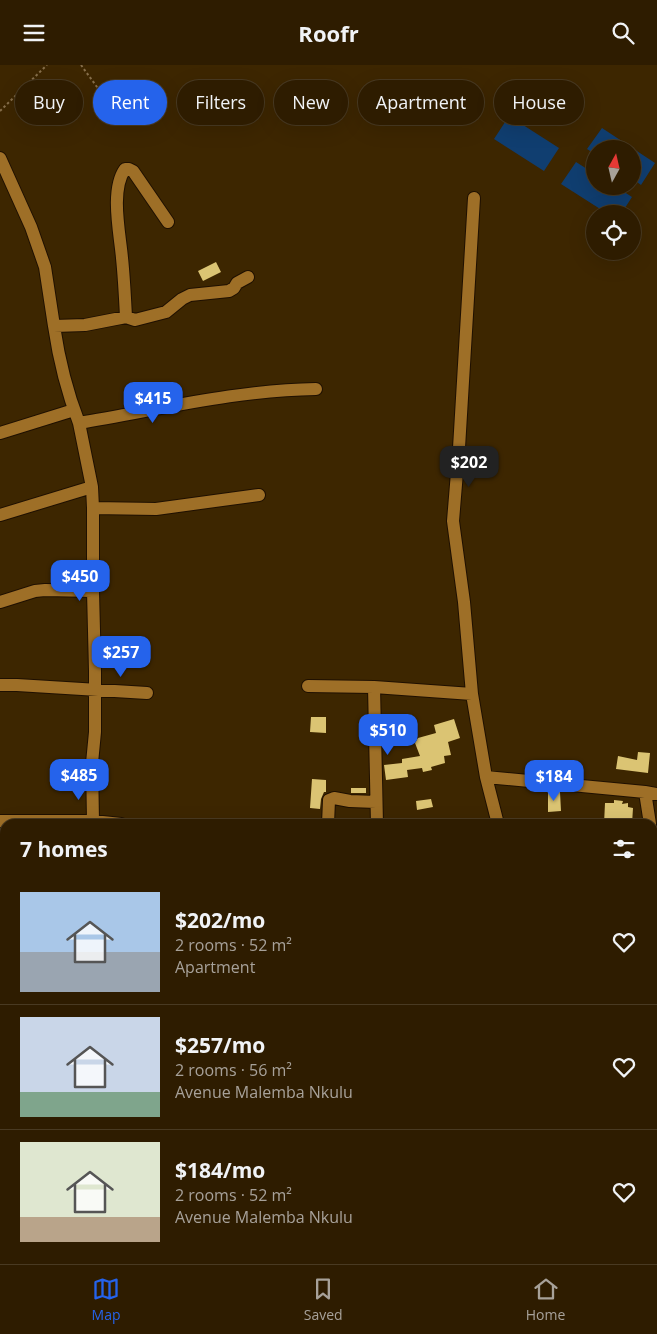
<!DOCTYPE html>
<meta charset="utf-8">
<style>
:root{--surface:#2e1c00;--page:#3a290f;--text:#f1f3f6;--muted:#a7a199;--line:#493a22;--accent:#2563eb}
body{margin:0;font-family:"Open Sans",sans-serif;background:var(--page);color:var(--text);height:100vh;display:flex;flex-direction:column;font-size:19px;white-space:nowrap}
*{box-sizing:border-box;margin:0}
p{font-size:16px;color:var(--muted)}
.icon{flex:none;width:28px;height:28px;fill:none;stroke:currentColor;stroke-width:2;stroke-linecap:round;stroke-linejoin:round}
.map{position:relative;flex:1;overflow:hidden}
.details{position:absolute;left:0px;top:754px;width:658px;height:446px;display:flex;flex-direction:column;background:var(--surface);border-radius:15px 15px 0 0;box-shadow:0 5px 20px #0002,0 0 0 1px var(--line)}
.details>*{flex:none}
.banner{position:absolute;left:15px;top:15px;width:628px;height:45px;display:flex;gap:10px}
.needle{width:32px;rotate:8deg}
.fabs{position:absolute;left:586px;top:75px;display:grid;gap:10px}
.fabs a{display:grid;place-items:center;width:55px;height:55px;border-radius:50%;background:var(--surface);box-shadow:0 5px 20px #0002,0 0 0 1px var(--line);font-size:25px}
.price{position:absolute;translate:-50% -42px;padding:0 11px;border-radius:10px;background:var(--accent);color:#fff;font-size:16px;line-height:32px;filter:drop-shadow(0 1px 2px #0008)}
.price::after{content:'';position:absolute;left:50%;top:30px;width:15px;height:11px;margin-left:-8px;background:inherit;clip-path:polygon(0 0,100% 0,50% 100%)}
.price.current{background:#222;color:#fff}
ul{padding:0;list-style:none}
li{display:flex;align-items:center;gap:15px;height:125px;padding:0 20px}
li+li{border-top:1px solid var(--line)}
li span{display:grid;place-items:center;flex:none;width:140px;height:100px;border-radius:0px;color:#555}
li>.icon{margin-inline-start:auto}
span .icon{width:60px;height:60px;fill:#fffc;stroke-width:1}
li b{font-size:21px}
h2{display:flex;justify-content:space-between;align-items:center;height:60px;padding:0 20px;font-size:21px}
.chip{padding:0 18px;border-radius:22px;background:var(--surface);box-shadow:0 5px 20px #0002,0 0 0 1px var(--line);font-size:18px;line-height:45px}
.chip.current{background:var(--accent);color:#fff}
header{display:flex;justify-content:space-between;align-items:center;height:65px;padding:0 20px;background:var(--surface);font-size:22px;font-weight:700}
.dock{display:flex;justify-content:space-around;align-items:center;height:70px;border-top:1px solid var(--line);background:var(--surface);font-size:14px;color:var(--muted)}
.dock a{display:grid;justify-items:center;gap:2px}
.dock .current{color:var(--accent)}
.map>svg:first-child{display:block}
.water{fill:#103e70}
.building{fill:#dbc473}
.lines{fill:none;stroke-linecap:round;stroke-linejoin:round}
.minor-casing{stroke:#1f1000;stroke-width:14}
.path{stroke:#866e4a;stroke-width:2;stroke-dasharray:2.5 2.5;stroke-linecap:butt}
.minor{stroke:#9e6f27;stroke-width:12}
</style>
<header><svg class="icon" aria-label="menu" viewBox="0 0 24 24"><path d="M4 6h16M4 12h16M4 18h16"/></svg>Roofr<svg class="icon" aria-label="search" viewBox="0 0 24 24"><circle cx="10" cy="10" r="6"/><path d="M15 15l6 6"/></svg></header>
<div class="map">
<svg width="657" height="1199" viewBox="0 0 657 1199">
<rect width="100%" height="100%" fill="#3d2600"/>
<path class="water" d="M509,51L559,83L544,106L494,74Z
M602,63L655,98L641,120L633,114L632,84H595V89L587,84Z
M576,97L595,109V121H615L632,132L621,149H608L561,119Z"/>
<path class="building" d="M216,197L221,207L203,216L198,206Z
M311,652H326V668L310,667Z
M394,653L397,662L403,660L406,670L387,677L383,666V657Z
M454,654L460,673L448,677L451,690L444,691L445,698L431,702L432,705L423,707L422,703L407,705L408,712L386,715L384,700L402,698V694L420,691L415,678L418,673L436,668L434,660Z
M638,687L650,688L648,708L616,704L618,691L637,695Z
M312,714L326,715V727H324L321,734L320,744L310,743Z
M351,723H366V728H351Z
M552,726L560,727L561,746L548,747V727Z
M431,734L433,742L417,745L416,736Z
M614,735L623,736L622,739L628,738V742L633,743L632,759H604L605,738H614Z"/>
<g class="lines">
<g class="minor-casing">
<path id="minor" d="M0,93L31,162L45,202L54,261L85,260L126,252L135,255L166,247L182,234L190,230L229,226L234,223L237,218L248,212
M474,133L459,383L453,456L464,537L472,629L486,712L498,759
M126,252C125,232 124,212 122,193C120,169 110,125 125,104H129L133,106L168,157
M54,261C59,295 67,327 79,358C158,345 236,325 316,324
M79,358L92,422L93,443V526L95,606V667L92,698L93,756L121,759
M0,368L74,345
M93,443L156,444L259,430
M0,450L92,422
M0,537L35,526L45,525L93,526
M0,620H17L147,628
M308,621L374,622L472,629
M374,622L377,759
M486,712L645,727L657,729
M645,727L650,759
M0,756H93V759
M328,759L329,735L334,733L350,736L376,737
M652,775L657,807
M0,884H5
M0,1024L3,1013
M652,1157L657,1155
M196,1195L198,1199
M340,1195L342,1199
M476,1195L478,1199
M619,1195L620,1199
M520,1199L532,1195"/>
</g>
<path class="path" d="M81,0L105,33
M0,46L47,0"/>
<use href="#minor" class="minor"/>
</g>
</svg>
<div class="fabs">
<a><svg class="needle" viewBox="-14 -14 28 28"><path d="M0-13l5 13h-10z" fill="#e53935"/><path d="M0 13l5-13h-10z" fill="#a7a199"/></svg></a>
<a><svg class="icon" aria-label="locate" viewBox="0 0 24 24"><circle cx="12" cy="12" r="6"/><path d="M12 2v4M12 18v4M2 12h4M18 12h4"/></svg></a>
</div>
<b class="price" style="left:153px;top:359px">$415</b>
<b class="price current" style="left:469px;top:423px">$202</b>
<b class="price" style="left:80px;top:537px">$450</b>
<b class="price" style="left:121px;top:613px">$257</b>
<b class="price" style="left:388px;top:691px">$510</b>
<b class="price" style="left:79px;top:736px">$485</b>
<b class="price" style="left:554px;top:737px">$184</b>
<div class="banner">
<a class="chip">Buy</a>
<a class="chip current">Rent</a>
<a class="chip">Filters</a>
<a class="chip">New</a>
<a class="chip">Apartment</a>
<a class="chip">House</a>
</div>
<section class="details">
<h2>7 homes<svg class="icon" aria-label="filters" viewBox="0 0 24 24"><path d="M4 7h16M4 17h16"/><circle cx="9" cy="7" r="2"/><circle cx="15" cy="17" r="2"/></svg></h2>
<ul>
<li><span style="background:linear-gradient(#a9c7e8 60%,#9aa5b1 0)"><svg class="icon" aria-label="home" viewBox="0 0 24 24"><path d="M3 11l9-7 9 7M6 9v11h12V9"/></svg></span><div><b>$202/mo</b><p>2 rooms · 52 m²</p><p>Apartment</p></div><svg class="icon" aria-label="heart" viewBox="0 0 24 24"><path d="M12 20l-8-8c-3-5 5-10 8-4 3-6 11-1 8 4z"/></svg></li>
<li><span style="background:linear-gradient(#c9d6e8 75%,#7fa58c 0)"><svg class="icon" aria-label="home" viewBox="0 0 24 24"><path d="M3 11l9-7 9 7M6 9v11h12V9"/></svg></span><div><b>$257/mo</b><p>2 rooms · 56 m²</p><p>Avenue Malemba Nkulu</p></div><svg class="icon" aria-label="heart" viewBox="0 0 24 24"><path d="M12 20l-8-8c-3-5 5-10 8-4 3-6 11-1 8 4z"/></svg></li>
<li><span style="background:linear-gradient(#dfe7d0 75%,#b9a48a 0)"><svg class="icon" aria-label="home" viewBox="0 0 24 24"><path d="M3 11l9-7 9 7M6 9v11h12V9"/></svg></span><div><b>$184/mo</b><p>2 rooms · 52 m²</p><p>Avenue Malemba Nkulu</p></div><svg class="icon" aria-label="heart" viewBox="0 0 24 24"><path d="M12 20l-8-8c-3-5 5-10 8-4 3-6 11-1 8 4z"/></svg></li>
</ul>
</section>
</div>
<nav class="dock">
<a class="current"><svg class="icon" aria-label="map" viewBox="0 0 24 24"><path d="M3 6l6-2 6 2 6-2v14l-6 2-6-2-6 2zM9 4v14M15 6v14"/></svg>Map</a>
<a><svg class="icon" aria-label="saved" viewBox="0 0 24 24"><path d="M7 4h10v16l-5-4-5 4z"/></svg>Saved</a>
<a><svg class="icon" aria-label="home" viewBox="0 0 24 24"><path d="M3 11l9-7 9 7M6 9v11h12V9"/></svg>Home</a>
</nav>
